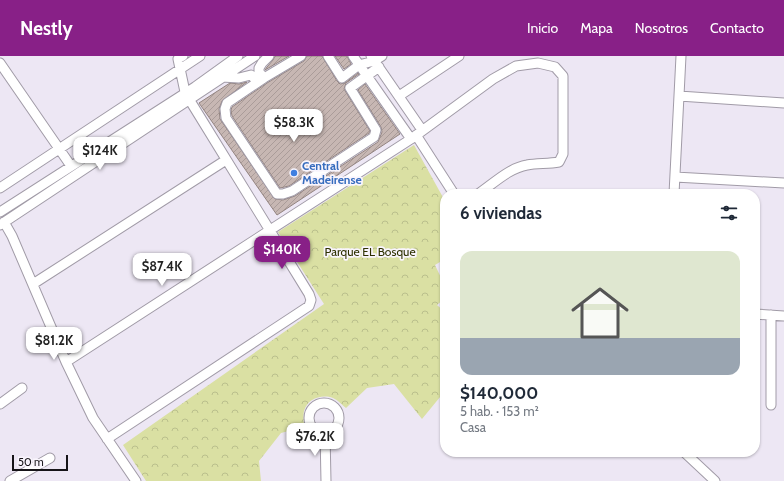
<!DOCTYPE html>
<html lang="es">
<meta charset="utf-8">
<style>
:root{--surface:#fff;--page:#f2f2f3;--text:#1f2937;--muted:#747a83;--line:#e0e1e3;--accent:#882087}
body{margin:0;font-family:Cabin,sans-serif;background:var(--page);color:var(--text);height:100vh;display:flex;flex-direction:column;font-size:15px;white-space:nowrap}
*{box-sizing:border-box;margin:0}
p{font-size:13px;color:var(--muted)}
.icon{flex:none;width:22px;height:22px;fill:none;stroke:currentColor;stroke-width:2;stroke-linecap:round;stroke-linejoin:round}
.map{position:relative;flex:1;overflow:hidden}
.sheet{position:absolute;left:440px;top:133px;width:320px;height:268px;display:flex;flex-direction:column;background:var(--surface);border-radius:16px;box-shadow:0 1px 3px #0004}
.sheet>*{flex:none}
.scale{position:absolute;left:12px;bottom:10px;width:56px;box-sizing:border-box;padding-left:4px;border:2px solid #161418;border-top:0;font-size:11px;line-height:14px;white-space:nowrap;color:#161418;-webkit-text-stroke:3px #f9f5fd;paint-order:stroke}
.price{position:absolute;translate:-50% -34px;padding:0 9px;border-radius:8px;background:#fff;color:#222;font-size:13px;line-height:26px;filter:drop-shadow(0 1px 2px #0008)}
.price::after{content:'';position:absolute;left:50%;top:24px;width:12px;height:9px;margin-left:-6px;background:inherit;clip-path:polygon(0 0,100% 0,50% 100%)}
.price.on{background:var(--accent);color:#fff}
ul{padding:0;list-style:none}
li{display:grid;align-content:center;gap:8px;height:212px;padding:0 20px}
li+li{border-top:1px solid var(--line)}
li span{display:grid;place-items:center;height:124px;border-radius:12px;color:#555}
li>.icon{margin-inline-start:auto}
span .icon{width:72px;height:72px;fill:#fffc;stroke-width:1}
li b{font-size:17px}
h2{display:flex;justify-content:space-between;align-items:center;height:48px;padding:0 20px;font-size:17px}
header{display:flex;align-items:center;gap:24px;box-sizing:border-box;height:56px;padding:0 20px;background:var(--accent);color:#fff}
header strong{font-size:19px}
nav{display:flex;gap:22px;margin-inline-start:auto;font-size:14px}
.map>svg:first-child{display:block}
.park{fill:url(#park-crowns)}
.building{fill:url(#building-hatch);stroke:#938480}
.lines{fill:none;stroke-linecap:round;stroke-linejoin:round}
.minor-casing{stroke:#a19ba7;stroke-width:11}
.minor{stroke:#fff;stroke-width:9}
.shop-dot{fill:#3f7fe0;stroke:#f9f5fd;stroke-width:1.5}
.labels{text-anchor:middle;stroke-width:3.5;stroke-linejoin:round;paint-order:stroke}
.shop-label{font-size:12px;font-weight:bold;fill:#366cbe;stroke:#f9f5fd;text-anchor:start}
.park-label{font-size:12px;fill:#2e3100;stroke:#f9f5fd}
</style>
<header>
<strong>Nestly</strong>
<nav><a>Inicio</a><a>Mapa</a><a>Nosotros</a><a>Contacto</a></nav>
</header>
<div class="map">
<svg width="784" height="425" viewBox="0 0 784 425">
<defs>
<pattern id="park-crowns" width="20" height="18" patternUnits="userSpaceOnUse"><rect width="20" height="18" fill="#dae0a3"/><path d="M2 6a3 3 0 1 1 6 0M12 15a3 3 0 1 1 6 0" fill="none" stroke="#babf8c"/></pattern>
<pattern id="building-hatch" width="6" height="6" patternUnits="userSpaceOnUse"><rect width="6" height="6" fill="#c7b7b3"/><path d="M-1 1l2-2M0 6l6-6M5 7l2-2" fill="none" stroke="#aa9c99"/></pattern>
</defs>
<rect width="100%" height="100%" fill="#ede7f4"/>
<path class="park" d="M414,89L445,145V203L435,209L445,230V242L437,249L445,256V335L422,363L394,328L367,332L346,352C342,349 338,344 333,342C322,338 308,342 304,355C303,359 304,366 304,371L281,377L259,405L261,425H146L123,389L324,248L278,176Z"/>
<path class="building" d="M275,0H289L265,14L267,11L273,4Z
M307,0H322L337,25L340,28L345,27L358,17L359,18L346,27L344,33L370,75L369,77L289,130L280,132L232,60L231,54L232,51L267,27L304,5Z
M335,0H347L351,8L344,13Z
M247,26L222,45L219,53L220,63L275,143L283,144L295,140L378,86L382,76L381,71L358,34L365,28L400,78L277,159L199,47L230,27L239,28Z"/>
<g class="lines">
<g class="minor-casing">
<path id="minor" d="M301,0L264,22L227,47L225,53L226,62L277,138H283L292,135L374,81L376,74L350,32L379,11
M328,0L342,22L359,9L374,5L382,0
M353,0L411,83
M371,0L422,74
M0,7L71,110
M222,21L239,22L251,19L258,26
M264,22L259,16V12L262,7L269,0
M399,40L459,0
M679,40L784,47
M416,79L454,138
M675,121L784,127
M0,132L200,0
M674,138L681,0
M0,156L195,31L238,0
M4,166L12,180L66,306L93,362L136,425
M0,169L255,0
M33,228L226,104
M755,258L784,260
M66,306L411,83L493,23L516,10L538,7L555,11L563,20V98L559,106C548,108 537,107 527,109C509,112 493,128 478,138
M309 362a15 15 0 1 1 30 0a15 15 0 1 1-30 0Z
M0,348L22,332
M771,349V259
M325,377L326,425
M107,383L309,250L311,244L309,238L189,43L185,36L178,3L183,0
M684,396L715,425
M10,425L50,402"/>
</g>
<use href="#minor" class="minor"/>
</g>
<circle class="shop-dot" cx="294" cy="117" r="4"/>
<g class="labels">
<g class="shop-label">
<text x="302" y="114">Central<tspan x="302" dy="14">Madeirense</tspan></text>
</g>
<g class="park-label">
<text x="370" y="200">Parque EL Bosque</text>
</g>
</g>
</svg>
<div class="scale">50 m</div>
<b class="price" style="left:294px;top:87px">$58.3K</b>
<b class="price" style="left:100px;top:115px">$124K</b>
<b class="price on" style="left:282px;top:214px">$140K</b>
<b class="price" style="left:162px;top:231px">$87.4K</b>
<b class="price" style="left:54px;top:305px">$81.2K</b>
<b class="price" style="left:315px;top:401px">$76.2K</b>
<section class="sheet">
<h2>6 viviendas<svg class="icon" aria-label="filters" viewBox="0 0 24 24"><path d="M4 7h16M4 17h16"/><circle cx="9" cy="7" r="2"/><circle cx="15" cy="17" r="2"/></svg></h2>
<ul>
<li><span style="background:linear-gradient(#dfe7d0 70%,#9aa5b1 0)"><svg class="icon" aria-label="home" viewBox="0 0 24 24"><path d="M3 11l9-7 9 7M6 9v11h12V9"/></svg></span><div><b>$140,000</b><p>5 hab. · 153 m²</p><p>Casa</p></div></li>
</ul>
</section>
</div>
